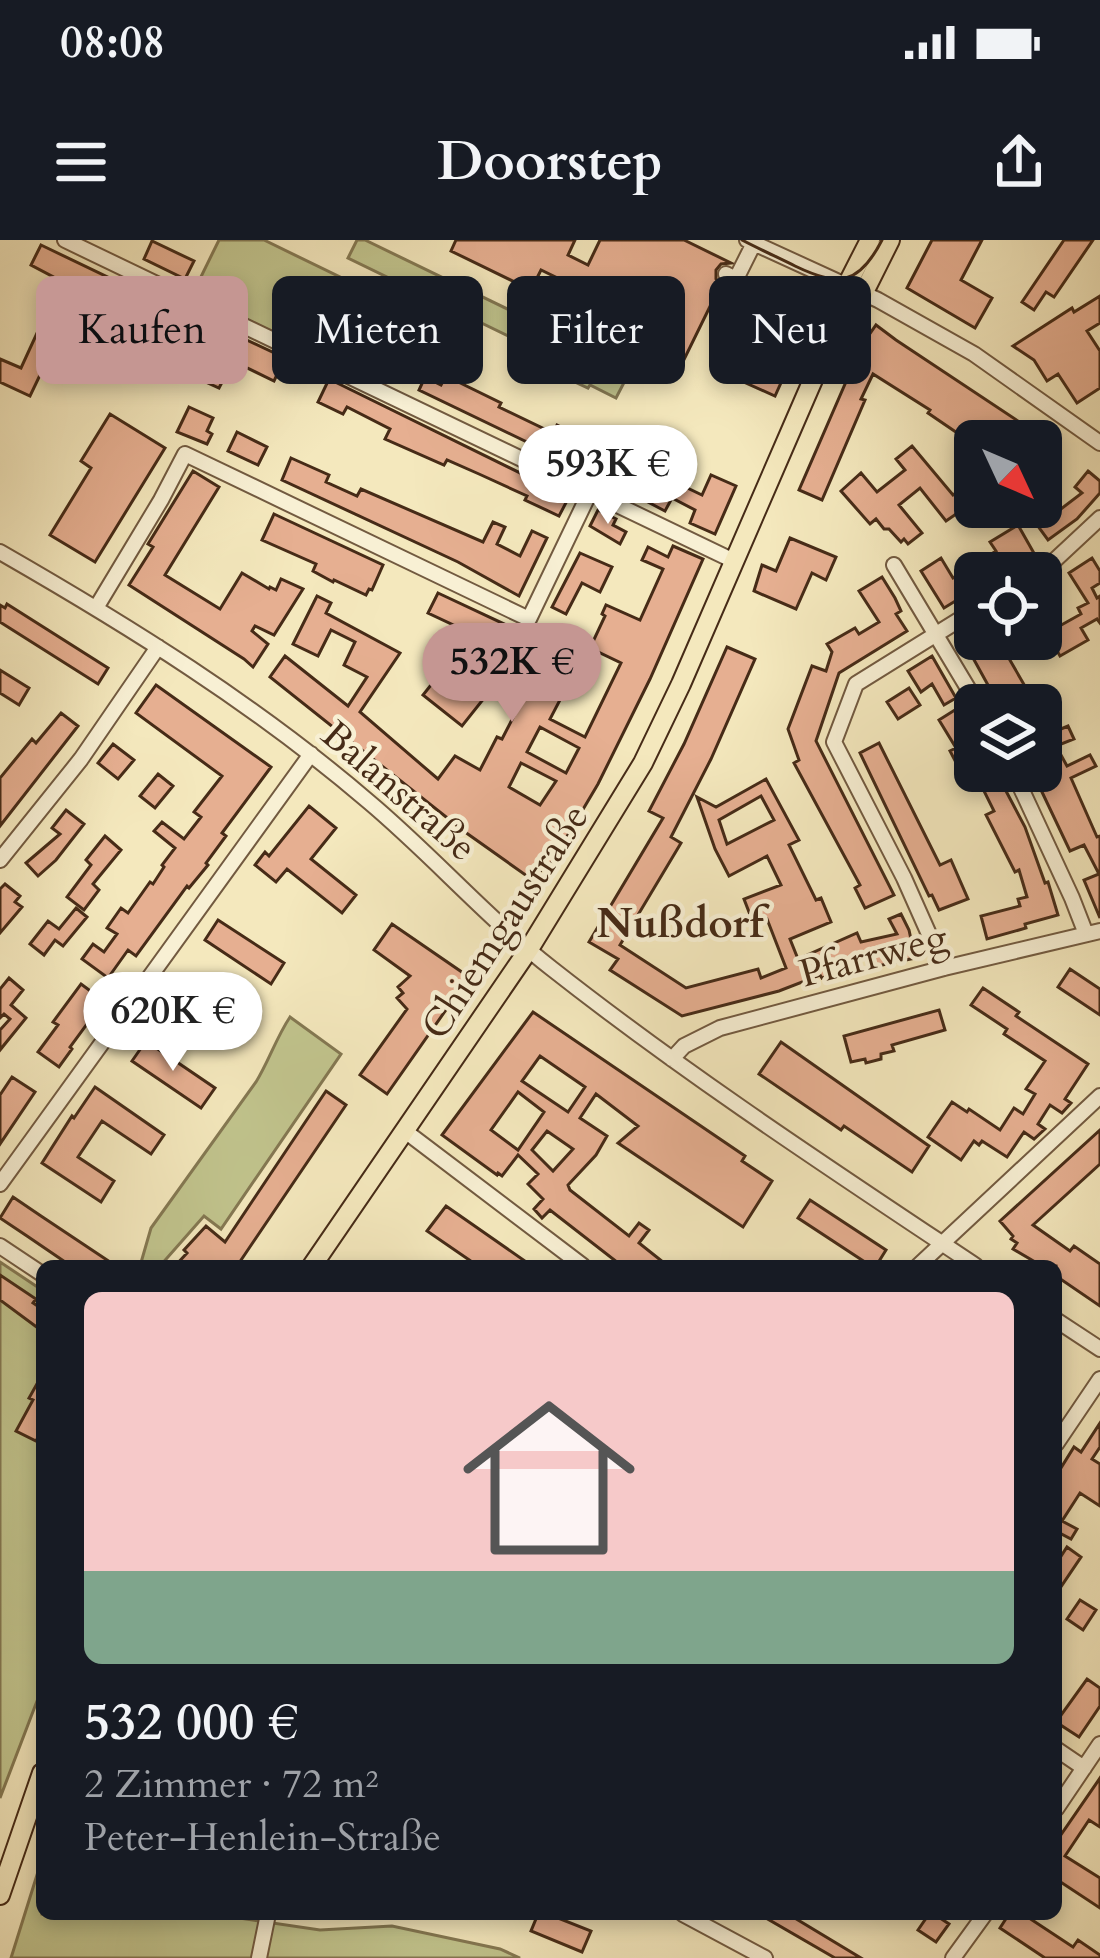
<!DOCTYPE html>
<html lang="de">
<meta charset="utf-8">
<style>
:root{--surface:#171b24;--page:#20242c;--text:#f1f3f6;--muted:#9ea1a6;--accent:#c59692}
body{margin:0;font-family:Cardo,serif;background:var(--page);color:var(--text);height:100vh;display:flex;flex-direction:column;font-size:45px;white-space:nowrap}
*{box-sizing:border-box;margin:0}
p{font-size:39px;color:var(--muted)}
.icon{flex:none;width:66px;height:66px;fill:none;stroke:currentColor;stroke-width:2;stroke-linecap:round;stroke-linejoin:round}
.map{position:relative;flex:1;overflow:hidden}
.panel{position:absolute;left:36px;top:1020px;width:1026px;height:660px;display:flex;flex-direction:column;background:var(--surface);border-radius:18px;box-shadow:0 6px 18px #0003}
.panel>*{flex:none}
.top-card{position:absolute;left:36px;top:36px;width:1029px;height:108px;display:flex;gap:24px}
.needle{width:78px;rotate:134deg}
.controls{position:absolute;left:954px;top:180px;display:grid;gap:24px}
.controls a{display:grid;place-items:center;width:108px;height:108px;border-radius:18px;background:var(--surface);box-shadow:0 6px 18px #0003;font-size:60px}
.price{position:absolute;translate:-50% -102px;padding:0 27px;border-radius:42px;background:#fff;color:#222;font-size:39px;line-height:78px;filter:drop-shadow(0 3px 6px #0008)}
.price::after{content:'';position:absolute;left:50%;top:72px;width:36px;height:27px;margin-left:-18px;background:inherit;clip-path:polygon(0 0,100% 0,50% 100%)}
.price.selected{background:var(--accent);color:#111}
ul{padding:0;list-style:none}
li{display:grid;align-content:center;gap:24px;height:636px;padding:0 48px}
li span{display:grid;place-items:center;height:372px;border-radius:18px;color:#555}
li>.icon{margin-inline-start:auto}
span .icon{width:216px;height:216px;fill:#fffc;stroke-width:1}
li b{font-size:51px}
.tag{padding:0 42px;border-radius:18px;background:var(--surface);box-shadow:0 6px 18px #0003;font-size:42px;line-height:108px}
.tag.selected{background:var(--accent);color:#111}
.status{display:flex;justify-content:space-between;align-items:center;height:84px;padding:0 60px;background:var(--surface);direction:ltr}
.status svg{height:33px;fill:currentColor}
header{display:flex;justify-content:space-between;align-items:center;height:156px;padding:0 48px;background:var(--surface);font-size:54px;font-weight:700}
.map>svg:first-child{display:block}
.green{fill:#c1c48d;stroke:#847852;stroke-width:3}
.building{fill:#e6af91;stroke:#462b17;stroke-width:3;fill-rule:evenodd}
.lines{fill:none;stroke-linecap:round;stroke-linejoin:round}
.minor-casing{stroke:#725a40;stroke-width:18}
.major-casing{stroke:#462b17;stroke-width:22}
.minor{stroke:#f8f0d4;stroke-width:14}
.major{stroke:#f4e8bd;stroke-width:18}
.tram{stroke:#462b17;stroke-width:3}
.labels{text-anchor:middle;stroke-width:9;stroke-linejoin:round;paint-order:stroke}
.street-label{font-size:39px;fill:#462b17;stroke:#f8f0d4}
.neighbourhood-label{font-size:42px;font-weight:bold;fill:#462b17;stroke:#f8f0d4}
</style>
<div class="status"><b>08:08</b><svg viewBox="0 0 49 12"><path d="M0 12V9h3v3zM5 12V6h3v6zM10 12V3h3v9zM15 12V0h3v12zM26 1h20v11H26zM47 4h2v5h-2z"/></svg></div>
<header><svg class="icon" aria-label="menu" viewBox="0 0 24 24"><path d="M4 6h16M4 12h16M4 18h16"/></svg>Doorstep<svg class="icon" aria-label="share" viewBox="0 0 24 24"><path d="M12 15V3M7 8l5-5 5 5M5 13v7h14v-7"/></svg></header>
<div class="map">
<svg width="1100" height="1718" viewBox="0 0 1100 1718">
<rect width="100%" height="100%" fill="#f4e8bd"/>
<filter id="stains"><feTurbulence type="fractalNoise" baseFrequency=".00167" numOctaves="4"/><feColorMatrix values="0 0 0 0 .2 0 0 0 0 .09 0 0 0 0 .02 0 0 0 .5 -.17"/></filter>
<radialGradient id="worn" r=".72"><stop offset=".6" stop-color="#630" stop-opacity="0"/><stop offset="1" stop-color="#630" stop-opacity=".3"/></radialGradient>
<path class="green" d="M219,0H264L342,38L307,109L193,53Z
M357,0H365L590,109L594,104L600,106L599,109L605,112L602,120L629,133L616,158L590,145L588,148L575,142L580,131L348,18Z
M290,777L341,814L221,989L204,976L160,1026H140L151,988L256,842C269,821 276,798 290,777Z
M0,1022L42,1050V1448L0,1558Z
M42,1619V1674H212L320,1690L392,1686L500,1709L520,1718H11Z"/>
<path class="building" d="M456,0H575L568,15L588,25L600,0H684L731,23L721,24L716,30V39L721,44L674,140L597,102L615,66L541,30L531,50L451,11Z
M932,0H982L961,40L992,58L975,88L907,48Z
M1064,0H1093L1054,57L1046,52L1034,70L1022,62Z
M152,1L194,21L185,39L144,19Z
M41,5L197,80L179,116L74,64L30,156L0,142V119L21,128L61,41L31,25Z
M777,56L813,72L775,156L746,143L779,71L772,68Z
M1100,56V83L1087,91L1100,111V148L1077,163L1058,134L1047,141L1034,120L1013,106L1072,68L1074,72Z
M371,66L391,76L366,125L317,99L324,87L354,98Z
M876,85L896,100L1048,201H999L990,195L986,201H969L928,173L930,170L873,134L861,159L865,160L822,260L799,250L862,105Z
M423,91L435,97L432,103L434,104L416,139L400,131L418,96L420,98Z
M234,94L285,118L274,141L233,121L219,148L197,138L206,119L218,125Z
M446,136L501,163L499,167L553,193L557,185L572,193L568,202L647,239L652,231L702,255L711,235L736,246L715,294L690,283L695,270L672,258L665,271L610,242L419,150L425,137L441,145Z
M329,139L569,257L559,276L525,260L527,256L479,234L447,220L444,225L385,199L390,189L347,167L343,174L318,162Z
M189,167L213,178L207,191L212,194L207,204L177,192Z
M110,174L165,208L95,322L50,295L91,228L81,221Z
M237,192L267,207L258,225L228,211Z
M912,206L953,255L975,239V261L946,281L920,248L899,265L922,293L908,304L904,299L901,302L889,289H884L876,279L870,284L841,251L861,233L877,252L905,230L896,219Z
M291,218L329,235L326,242L357,256L361,249L483,302L493,282L505,287L497,304L520,316L532,291L547,298L519,356L458,322L282,240Z
M193,231L219,247L165,335L220,369L242,333L269,349L270,347L276,350L281,339L303,349L274,395L255,386L252,391L268,404L253,427L244,419L129,345L153,307L148,304Z
M1088,231L1100,241V253L1077,279L1048,300L1024,267H1047L1053,275L1082,253L1075,247Z
M598,270L616,279L613,285L626,292L620,304L590,286Z
M274,274L383,325L372,350L369,349L366,355L334,340L333,342L313,331L316,324L262,300Z
M1018,285L1035,315L1006,333H975V349L944,368L921,331L941,318L953,338L996,311L990,302Z
M790,298L836,317L826,340L812,333L796,369L754,351L762,325L776,331Z
M673,306L703,319L650,439L598,544L550,625L546,623L534,641L465,592L270,437L285,416L348,466L367,437L344,425L355,402L331,390L318,416L293,404L317,356L331,363L326,373L400,413L360,472L438,539L455,516L480,530L497,497L502,499L553,400L586,417L577,435L574,433L550,479L585,497L621,423L590,408L605,376L602,374L606,365L640,380L663,329L642,320L648,307L668,317ZM540,487L579,508L566,533L527,512ZM521,523L556,541L540,565L509,547Z
M580,313L612,327L600,352L582,343L566,374L552,367Z
M1092,318L1100,331V343L1092,348L1097,358L1100,356V383L1097,379L1081,388L1088,400L1060,416L1047,393L1081,374L1078,368L1088,363L1069,333Z
M882,337L895,358L901,371L896,374L907,391L839,433L816,501L894,655L865,668L855,648L860,645L794,523L799,520L788,489L812,426L826,431L832,412L827,404L855,388L859,394L879,382L859,351Z
M438,353L519,391L509,411L428,373Z
M7,364L108,428L98,444L0,382V365L5,368Z
M975,390V399H992L1002,418L1007,415L1026,448L1030,446L1041,465H999L962,398Z
M727,407L755,419L711,519L671,597L681,603L620,705L686,748L758,729L761,738L786,728L767,679L754,685L744,659L781,645L767,616L729,636L715,609L697,557L716,567L766,539L799,600L789,605L816,660L821,658L831,682L790,699L798,719L857,693L861,702L897,694L889,679L901,674L909,690L915,718L873,727L870,711L847,721L849,726L822,738L820,735L779,751L682,776L610,730L618,719L589,702L663,578L649,571L684,504ZM761,556L774,580L727,604L719,580Z
M932,416L956,458L944,465L932,444L921,452L908,431Z
M446,426L485,457L462,486L423,455Z
M0,430L29,448L19,465L0,453Z
M156,445L271,527L222,593L226,596L206,623L208,625L189,648L187,646L136,716L128,710L108,738L82,719L93,704L104,712L117,694L107,688L121,668L128,673L150,642L153,644L164,627L162,625L175,608L154,591L162,582L184,599L201,577L194,572L222,536L136,473Z
M909,448L920,465L898,479L887,462Z
M958,468L975,497V528L962,534L950,511L956,508L939,480Z
M61,473L78,486L0,586V538L32,499L36,503Z
M1041,478L1049,494L1068,486L1074,499L1056,506L1067,526L1090,515L1096,526L1071,538L1097,597L1100,596V678L1084,640L1099,634L1084,605L1070,611L1032,531H1041Z
M879,503L940,625L951,620L968,659L939,670L932,655L929,656L860,513Z
M113,504L134,520L118,539L98,523Z
M158,534L173,546L155,568L140,556Z
M997,534L1025,587L1045,643L1048,642L1058,675L1025,684L1026,688L987,699L981,676L1020,666L1018,659L1027,657L1019,630L1015,632L986,575L994,571L980,543Z
M309,566L336,588L311,619L356,655L342,673L287,629L276,642L255,625L265,612L269,616Z
M66,570L84,584L56,620L38,636L26,623L60,594L52,588Z
M105,596L121,610L93,644L99,650L84,670L67,657L91,625L86,620Z
M5,644L20,656L15,662L22,667L0,693V649Z
M76,668L87,677L63,706L55,700L44,715L30,704L48,681L59,689Z
M218,680L284,723L271,744L205,700Z
M392,684L469,737L387,854L360,835L407,769L397,758L403,753L398,747L410,736L374,710Z
M1070,729L1100,749V775L1058,747Z
M9,738L23,750L11,765L26,778L0,810V790L10,779L4,774L0,778V749Z
M176,743L242,787L228,807L162,764Z
M81,744L104,761L70,807L72,809L59,827L38,812L58,785L53,782Z
M983,748L1019,772L1016,776L1088,824L1065,859L1071,863L1062,873L1050,865L1038,884L1045,889L1034,899L1024,892L1007,917L982,901L979,905L974,901L961,920L928,897L952,862L967,872L969,869L1000,890L1014,868L1023,874L1035,854L1026,849L1045,821L1004,794L1007,789L971,765Z
M939,770L945,790L892,805L894,811L881,814V819L866,823L865,819L851,822L844,796Z
M533,772L745,916L742,921L772,941L743,987L618,903L638,886L596,854L580,878L607,896L596,915L568,945L570,950L629,996L639,983L649,990L639,1003L668,1026H622L550,970L542,978L534,969L543,959L528,944L538,934L518,915L502,936L498,933L497,935L442,895ZM540,816L585,847L568,872L522,841ZM518,852L544,872L518,910L491,890ZM547,891L573,909L553,931L532,910Z
M146,801L215,848L201,868L132,821Z
M781,802L929,906L912,932L844,886L841,890L759,834Z
M12,837L35,852L0,904V855Z
M95,847L164,895L151,914L102,881L78,917L114,941L101,962L42,923L72,876L74,878Z
M326,851L346,865L237,1026H175L187,1013L184,1010L206,986L225,1002Z
M1100,890V924L1033,985L1070,1011L1074,1006L1100,1024V1066L1056,1036V1026H1042L1013,1009L1017,1003L1011,999L1013,996L1000,981Z
M13,957L41,976L116,1026H71L27,996L0,978Z
M810,960L886,1010L876,1026H871L798,978Z
M446,966L532,1026H478L427,991Z
M0,1035L36,1059L33,1063L42,1069V1091L0,1060Z
M42,1135V1190L36,1201L16,1191L33,1160L29,1158Z
M1100,1183V1207L1092,1219L1100,1224V1266L1080,1253L1062,1281L1077,1289L1071,1299L1056,1291V1236L1074,1207L1081,1212Z
M1067,1307L1081,1317L1056,1354V1324Z
M1080,1360L1096,1370L1083,1390L1067,1379Z
M1087,1439L1100,1448V1466L1079,1497L1056,1482Z
M1100,1538V1587L1089,1580L1065,1616L1100,1638V1668L1056,1639V1602Z
M538,1674H548L591,1691L582,1712L531,1691Z
M759,1674H788L861,1718H835Z
M929,1674H934L949,1684L936,1702L918,1690Z
M1009,1674H1023L1073,1707L1078,1700L1100,1715V1718H1045L1000,1688Z"/>
<g class="lines">
<g class="minor-casing">
<path id="minor" d="M65,0L734,321
M747,0L878,60L974,114L1100,203
M726,34L736,39L754,3
M0,312C129,386 256,465 369,562C432,615 486,677 551,728C687,835 832,930 976,1026
M894,325L978,465
M1035,333L1055,320L1100,278
M96,368L161,260L185,214L529,379L589,254
M1013,531L1072,658L1086,694
M0,620L81,519L158,407
M944,728L904,638L834,502L856,444L975,370
M672,819L684,806L720,788L944,728L1100,691
M405,891L583,1026
M0,944L311,514
M0,1006L42,1034
M918,1026L1100,856
M1056,1080L1100,1109
M1056,1204L1100,1139
M1056,1509L1084,1528
M1056,1569L1100,1504
M683,1674L765,1718
M259,1718L268,1674
M953,1718L985,1674"/>
</g>
<g class="major-casing">
<path id="major" d="M841,81L863,54L890,0
M312,1026L529,709L643,523L681,444L792,188L835,89L846,47L870,0
M0,1655L42,1533"/>
</g>
<use href="#minor" class="minor"/>
<use href="#major" class="major"/>
<path class="tram" d="M742,0C759,9 777,17 795,26C839,47 859,45 882,0"/>
</g>
<g class="labels">
<g class="street-label">
<text transform="translate(400 550) rotate(41)" y="14">Balanstraße</text>
<text transform="translate(504 681) rotate(-57)" y="14">Chiemgaustraße</text>
<text transform="translate(873 714) rotate(-15)" y="14">Pfarrweg</text>
</g>
<g class="neighbourhood-label">
<text x="680" y="697">Nußdorf</text>
</g>
</g>
<rect width="100%" height="100%" filter="url(#stains)"/>
<rect width="100%" height="100%" fill="url(#worn)"/>
</svg>
<div class="controls">
<a><svg class="needle" viewBox="-14 -14 28 28"><path d="M0-13l5 13h-10z" fill="#e53935"/><path d="M0 13l5-13h-10z" fill="#9ea1a6"/></svg></a>
<a><svg class="icon" aria-label="locate" viewBox="0 0 24 24"><circle cx="12" cy="12" r="6"/><path d="M12 2v4M12 18v4M2 12h4M18 12h4"/></svg></a>
<a><svg class="icon" aria-label="layers" viewBox="0 0 24 24"><path d="M12 4l9 5-9 5-9-5zM3 14l9 5 9-5"/></svg></a>
</div>
<b class="price" style="left:608px;top:287px">593K €</b>
<b class="price selected" style="left:512px;top:485px">532K €</b>
<b class="price" style="left:173px;top:834px">620K €</b>
<div class="top-card">
<a class="tag selected">Kaufen</a>
<a class="tag">Mieten</a>
<a class="tag">Filter</a>
<a class="tag">Neu</a>
</div>
<section class="panel">
<ul>
<li><span style="background:linear-gradient(#f6c9c9 75%,#7fa58c 0)"><svg class="icon" aria-label="home" viewBox="0 0 24 24"><path d="M3 11l9-7 9 7M6 9v11h12V9"/></svg></span><div><b>532 000 €</b><p>2 Zimmer · 72 m²</p><p>Peter-Henlein-Straße</p></div></li>
</ul>
</section>
</div>
